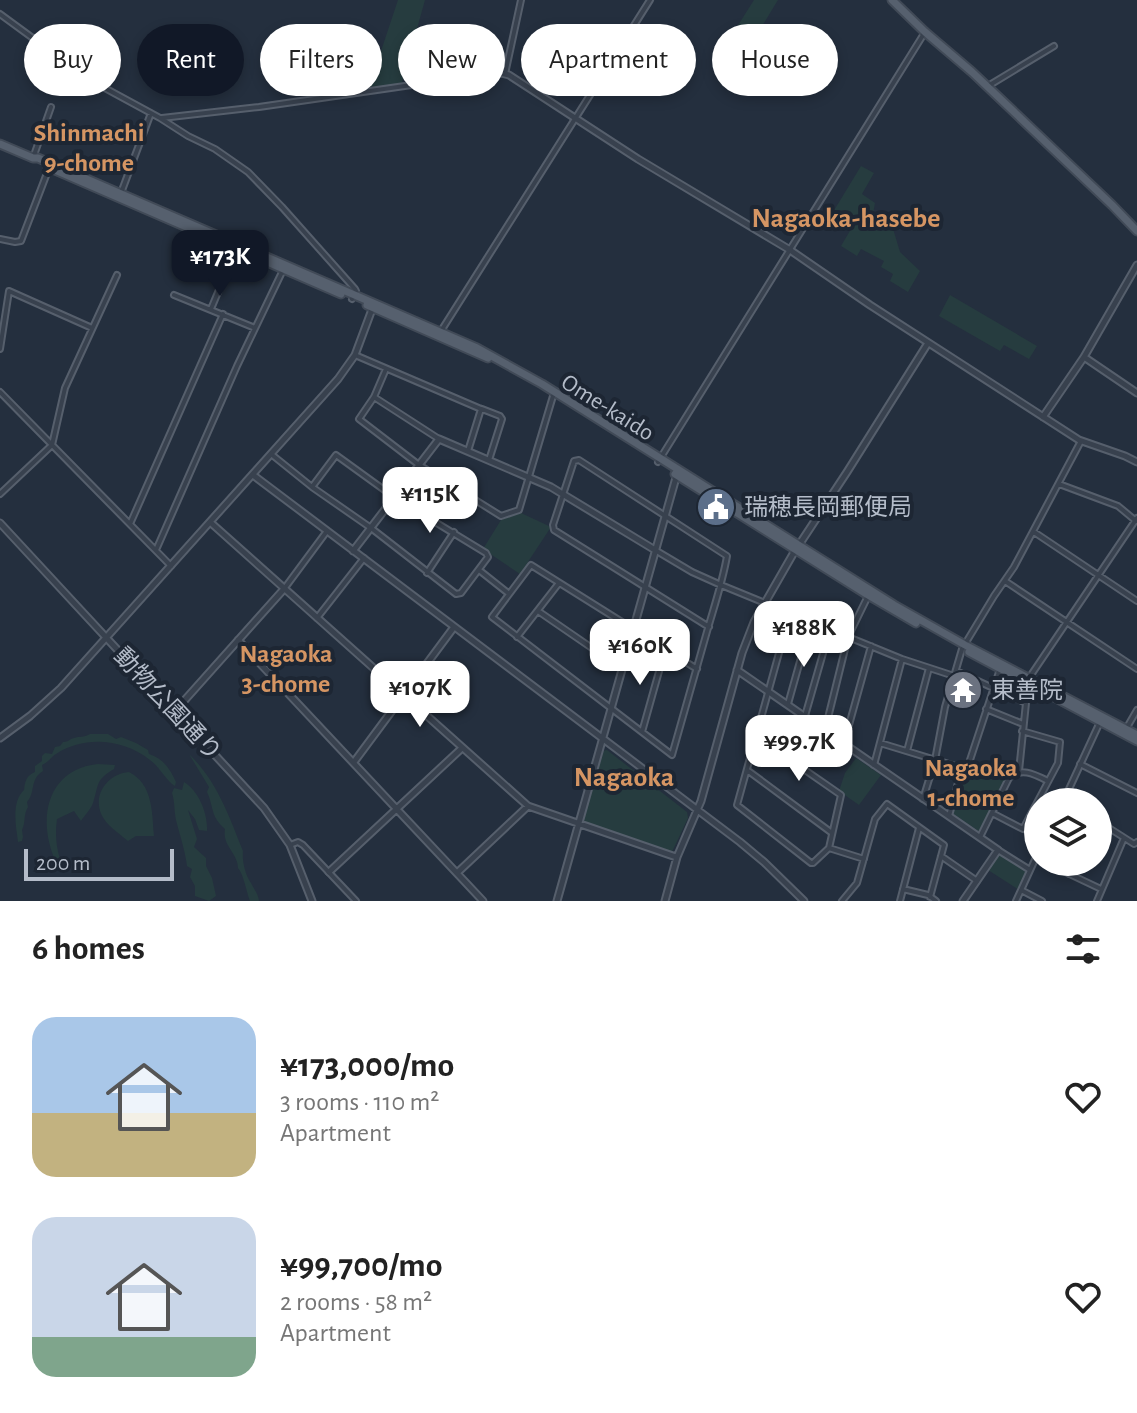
<!DOCTYPE html>
<meta charset="utf-8">
<style>
:root{--surface:#fff;--page:#f6f6f6;--text:#222;--muted:#767676;--accent:#111827}
body{margin:0;font-family:"Alegreya Sans","Noto Sans JP",sans-serif;background:var(--page);color:var(--text);height:100vh;display:flex;flex-direction:column;font-size:30px;white-space:nowrap}
*{box-sizing:border-box;margin:0}
p{font-size:26px;color:var(--muted)}
.icon{flex:none;width:44px;height:44px;fill:none;stroke:currentColor;stroke-width:2;stroke-linecap:round;stroke-linejoin:round}
.map{position:relative;height:901px;overflow:hidden}
.drawer{display:flex;flex-direction:column;background:var(--surface);flex:1}
.drawer>*{flex:none}
.banner{position:absolute;left:24px;top:24px;width:1090px;height:72px;display:flex;gap:16px}
.controls{position:absolute;left:1024px;top:788px;display:grid;gap:16px}
.controls a{display:grid;place-items:center;width:88px;height:88px;border-radius:50%;background:var(--surface);box-shadow:0 4px 12px #0003;font-size:40px}
.scale{position:absolute;left:24px;bottom:20px;width:150px;box-sizing:border-box;padding-left:8px;border:4px solid #b4bcc9;border-top:0;font-size:22px;line-height:28px;white-space:nowrap;color:#b4bcc9;-webkit-text-stroke:6px #1d2633;paint-order:stroke}
.price{position:absolute;translate:-50% -68px;padding:0 18px;border-radius:16px;background:#fff;color:#222;font-size:26px;line-height:52px;filter:drop-shadow(0 2px 4px #0008)}
.price::after{content:'';position:absolute;left:50%;top:48px;width:24px;height:18px;margin-left:-12px;background:inherit;clip-path:polygon(0 0,100% 0,50% 100%)}
.price.selected{background:var(--accent);color:#fff}
ul{padding:0;list-style:none}
li{display:flex;align-items:center;gap:24px;height:200px;padding:0 32px}
li span{display:grid;place-items:center;flex:none;width:224px;height:160px;border-radius:24px;color:#555}
li>.icon{margin-inline-start:auto}
span .icon{width:96px;height:96px;fill:#fffc;stroke-width:1}
li b{font-size:34px}
h2{display:flex;justify-content:space-between;align-items:center;height:96px;padding:0 32px;font-size:34px}
.pill{padding:0 28px;border-radius:36px;background:var(--surface);box-shadow:0 4px 12px #0003;font-size:28px;line-height:72px}
.pill.selected{background:var(--accent);color:#fff}
.map>svg:first-child{display:block}
.green{fill:#263c3f}
.lines{fill:none;stroke-linecap:round;stroke-linejoin:round}
.minor-casing{stroke:#565f6c;stroke-width:8}
.tertiary-casing{stroke:#565f6c;stroke-width:9}
.primary-casing{stroke:#414a57;stroke-width:11}
.minor{stroke:#38414e;stroke-width:4}
.tertiary{stroke:#38414e;stroke-width:5}
.primary{stroke:#56606e;stroke-width:7}
.labels{text-anchor:middle;stroke-width:8;stroke-linejoin:round;paint-order:stroke}
.street-label{font-size:24px;fill:#b4bcc9;stroke:#1d2633}
.poi-label{font-size:24px;fill:#b4bcc9;stroke:#1d2633;text-anchor:start}
.neighbourhood-label{font-size:26px;font-weight:bold;fill:#d59563;stroke:#1d2633}
.quarter-label{font-size:28px;font-weight:bold;fill:#d59563;stroke:#1d2633}
</style>
<div class="map">
<svg width="1137" height="901" viewBox="0 0 1137 901">
<rect width="100%" height="100%" fill="#242f3e"/>
<path class="green" d="M398,0H425L401,86L368,90Z
M754,0H778L753,41L735,30Z
M861,166L874,173L862,194L875,203L873,214L891,222L900,252L920,271L908,292L890,281L893,274L881,267L884,261L861,249L857,256L841,246L851,229L830,217Z
M950,295L1037,346L1029,359L1004,345L1000,351L939,316Z
M521,513L551,527L520,574L483,549L501,520Z
M90,734H108L116,739L121,737L136,743L148,750L149,754C164,759 170,769 176,782L175,786C166,781 160,767 150,760C124,739 85,735 56,754C51,757 49,762 42,765L43,771C29,780 36,792 27,802L28,807C23,815 26,822 22,830L23,837L22,841L18,842C16,826 11,802 24,790C25,781 26,776 35,772V766L42,761V756L45,753L52,754L55,747L60,746L63,742C69,742 69,739 74,738C80,736 83,738 90,734Z
M607,750L687,812L688,818L672,852L585,822L582,818L602,751Z
M189,754C217,781 229,816 243,851C242,861 245,874 251,883C255,891 258,893 259,901H250C246,891 244,875 238,868C238,853 222,846 225,829C210,816 214,807 207,792L209,787Z
M856,758L881,775L859,805L839,791L845,773Z
M98,764L115,765L114,769C95,780 99,785 93,803C91,809 84,816 81,821L74,811L57,819C55,833 56,846 60,859L55,860C37,819 47,769 98,764Z
M967,765L1005,778L1006,780L982,831L980,832L952,813L965,766Z
M129,772C153,784 152,812 154,836H136L128,841C120,834 110,828 104,819C90,798 106,774 129,772Z
M184,782C199,791 208,814 207,831L199,830L195,819L188,810L197,839L194,847L206,858V866L212,878L216,896L209,901L195,896V886L190,877L192,869L187,866C185,850 180,836 176,820C174,811 175,802 172,793L174,788L182,790Z
M1000,853L1027,872L1019,890L988,870Z"/>
<g class="lines">
<g class="minor-casing">
<path id="minor" d="M0,14L90,80L160,118L188,136L215,149L248,172L282,207L355,289L356,291L352,299
M505,74L521,0
M988,86L1054,46
M162,118L259,107L481,75
M33,158L51,107
M121,193L151,113
M0,239L15,242L21,241L49,168
M174,295L255,328
M211,309L236,249
M441,331L650,0
M0,349L9,291L92,328
M355,355L481,409L468,451
M386,369L374,397L359,419L419,465L501,516L519,510L553,396
M0,392L171,566
M374,397L439,439
M482,409L500,416L502,419L489,460
M271,454L312,487
M336,455L394,497L486,553L488,557L461,593L456,594L371,528L312,487Z
M658,462L925,32
M1059,484L1118,506L1136,521
M0,494L52,445L65,388L117,275
M130,524L223,314
M1034,532L1137,601
M156,550L237,366L283,270
M655,550L692,572L721,585L902,659L954,676
M479,570L508,593
M427,573L454,532
M1005,581L1137,669
M284,589L327,531
M538,611L621,668
M317,618L364,558
M517,637L559,583
M697,669L531,565L492,617L672,755C684,713 696,671 708,628C715,604 723,580 727,556L579,460L574,461L553,525L554,530L709,627
M956,671L1026,703
M1029,678L1137,518
M788,704L811,622
M986,709L1023,724
M805,716L830,629
M1126,729L1137,710
M825,730L848,637L868,596
M642,732L665,650
M756,736L841,795L829,848L813,863H811L737,805L790,613
M844,743L871,646
M880,743L962,768L969,763L1009,778
M907,751L929,668
M969,763L1000,669
M1080,764L1137,793
M874,765L902,659
M747,770L832,833
M1019,771L1026,703L1032,687
M923,799L935,760L945,707L962,649L994,596L1014,567L1081,441
M1063,802L1100,722
M992,813L1023,829L1058,763L1060,742L1022,731
M949,816L962,768
M1098,821L1134,844L1137,842
M980,837L1009,778C1021,767 1034,774 1048,781
M290,845L298,842L303,845L356,901
M829,848L864,859
M998,850L1030,870
M941,856L977,881
M1044,862L1101,889
M1069,874L1074,862
M903,889L928,895L936,901
M1021,890L1042,901
M842,901L857,883L875,819L887,804L944,845L930,897
M900,901L919,828
M1016,901L1038,853
M1097,901L1124,838"/>
</g>
<g class="tertiary-casing">
<path id="tertiary" d="M481,75L501,73L509,75L638,159L790,250L870,305L1079,440L1125,456L1137,462
M1137,265L1084,357L1137,393
M1043,417L1084,357
M253,475L740,842L764,862L804,901
M210,522L528,806L676,857
M0,523L264,808L290,845L312,901
M353,551L439,439L551,487L655,550
M238,640L483,901
M737,670L998,850L963,901
M175,711L284,589
M0,738L30,716L61,688L338,379L355,355L374,304
M354,762L454,627
M329,872L462,748
M457,873L528,806
M557,901L677,474
M665,901L677,857L701,801L742,653L754,622L793,554L847,472L928,343"/>
</g>
<g class="primary-casing">
<path id="primary" d="M892,0L925,32L972,72L1112,205L1137,231
M0,144L33,158H38L477,348L542,384L894,605L965,645L1137,735
M48,167L341,294
M367,305L488,358
M675,474L868,595L916,623
M969,652L1137,741"/>
</g>
<use href="#minor" class="minor"/>
<use href="#tertiary" class="tertiary"/>
<use href="#primary" class="primary"/>
</g>
<defs>
<g id="civic-disc" transform="scale(2)"><circle r="9.5" fill="#5c6f8a" stroke="#1d2633"/><path d="M-.6-6.5H3V-4.5H.6V-3L4-1V1h2V6H-6V1h2V-1L-.6-3ZM-1.2 2.5V6h2.4V2.5Z" fill="#fff"/></g>
<g id="temple-disc" transform="scale(2)"><circle r="9.5" fill="#6b7280" stroke="#1d2633"/><path d="M0-6L5-2H3V0L6.5 2.5H4V6H1.5V3h-3V6H-4V2.5H-6.5L-3 0V-2H-5Z" fill="#fff"/></g>
</defs>
<g fill-rule="evenodd">
<use href="#civic-disc" x="716" y="507"/>
<use href="#temple-disc" x="963" y="690"/>
</g>
<g class="labels">
<g class="street-label">
<text transform="translate(608 407) rotate(32)" y="8">Ome-kaido</text>
<text transform="translate(168 704) rotate(47)" y="8">動物公園通り</text>
</g>
<g class="poi-label">
<text x="744" y="515">瑞穂長岡郵便局</text>
<text x="991" y="698">東善院</text>
</g>
<g class="neighbourhood-label">
<text x="89" y="141">Shinmachi<tspan x="89" dy="30">9-chome</tspan></text>
<text x="286" y="662">Nagaoka<tspan x="286" dy="30">3-chome</tspan></text>
<text x="971" y="776">Nagaoka<tspan x="971" dy="30">1-chome</tspan></text>
</g>
<g class="quarter-label">
<text x="846" y="227">Nagaoka-hasebe</text>
<text x="624" y="786">Nagaoka</text>
</g>
</g>
</svg>
<div class="controls">
<a><svg class="icon" aria-label="layers" viewBox="0 0 24 24"><path d="M12 4l9 5-9 5-9-5zM3 14l9 5 9-5"/></svg></a>
</div>
<div class="scale">200 m</div>
<b class="price selected" style="left:220px;top:298px">¥173K</b>
<b class="price" style="left:430px;top:535px">¥115K</b>
<b class="price" style="left:804px;top:669px">¥188K</b>
<b class="price" style="left:640px;top:687px">¥160K</b>
<b class="price" style="left:420px;top:729px">¥107K</b>
<b class="price" style="left:799px;top:783px">¥99.7K</b>
<div class="banner">
<a class="pill">Buy</a>
<a class="pill selected">Rent</a>
<a class="pill">Filters</a>
<a class="pill">New</a>
<a class="pill">Apartment</a>
<a class="pill">House</a>
</div>
</div>
<section class="drawer">
<h2>6 homes<svg class="icon" aria-label="filters" viewBox="0 0 24 24"><path d="M4 7h16M4 17h16"/><circle cx="9" cy="7" r="2"/><circle cx="15" cy="17" r="2"/></svg></h2>
<ul>
<li><span style="background:linear-gradient(#a9c7e8 60%,#c2b280 0)"><svg class="icon" aria-label="home" viewBox="0 0 24 24"><path d="M3 11l9-7 9 7M6 9v11h12V9"/></svg></span><div><b>¥173,000/mo</b><p>3 rooms · 110 m²</p><p>Apartment</p></div><svg class="icon" aria-label="heart" viewBox="0 0 24 24"><path d="M12 20l-8-8c-3-5 5-10 8-4 3-6 11-1 8 4z"/></svg></li>
<li><span style="background:linear-gradient(#c9d6e8 75%,#7fa58c 0)"><svg class="icon" aria-label="home" viewBox="0 0 24 24"><path d="M3 11l9-7 9 7M6 9v11h12V9"/></svg></span><div><b>¥99,700/mo</b><p>2 rooms · 58 m²</p><p>Apartment</p></div><svg class="icon" aria-label="heart" viewBox="0 0 24 24"><path d="M12 20l-8-8c-3-5 5-10 8-4 3-6 11-1 8 4z"/></svg></li>
</ul>
</section>
